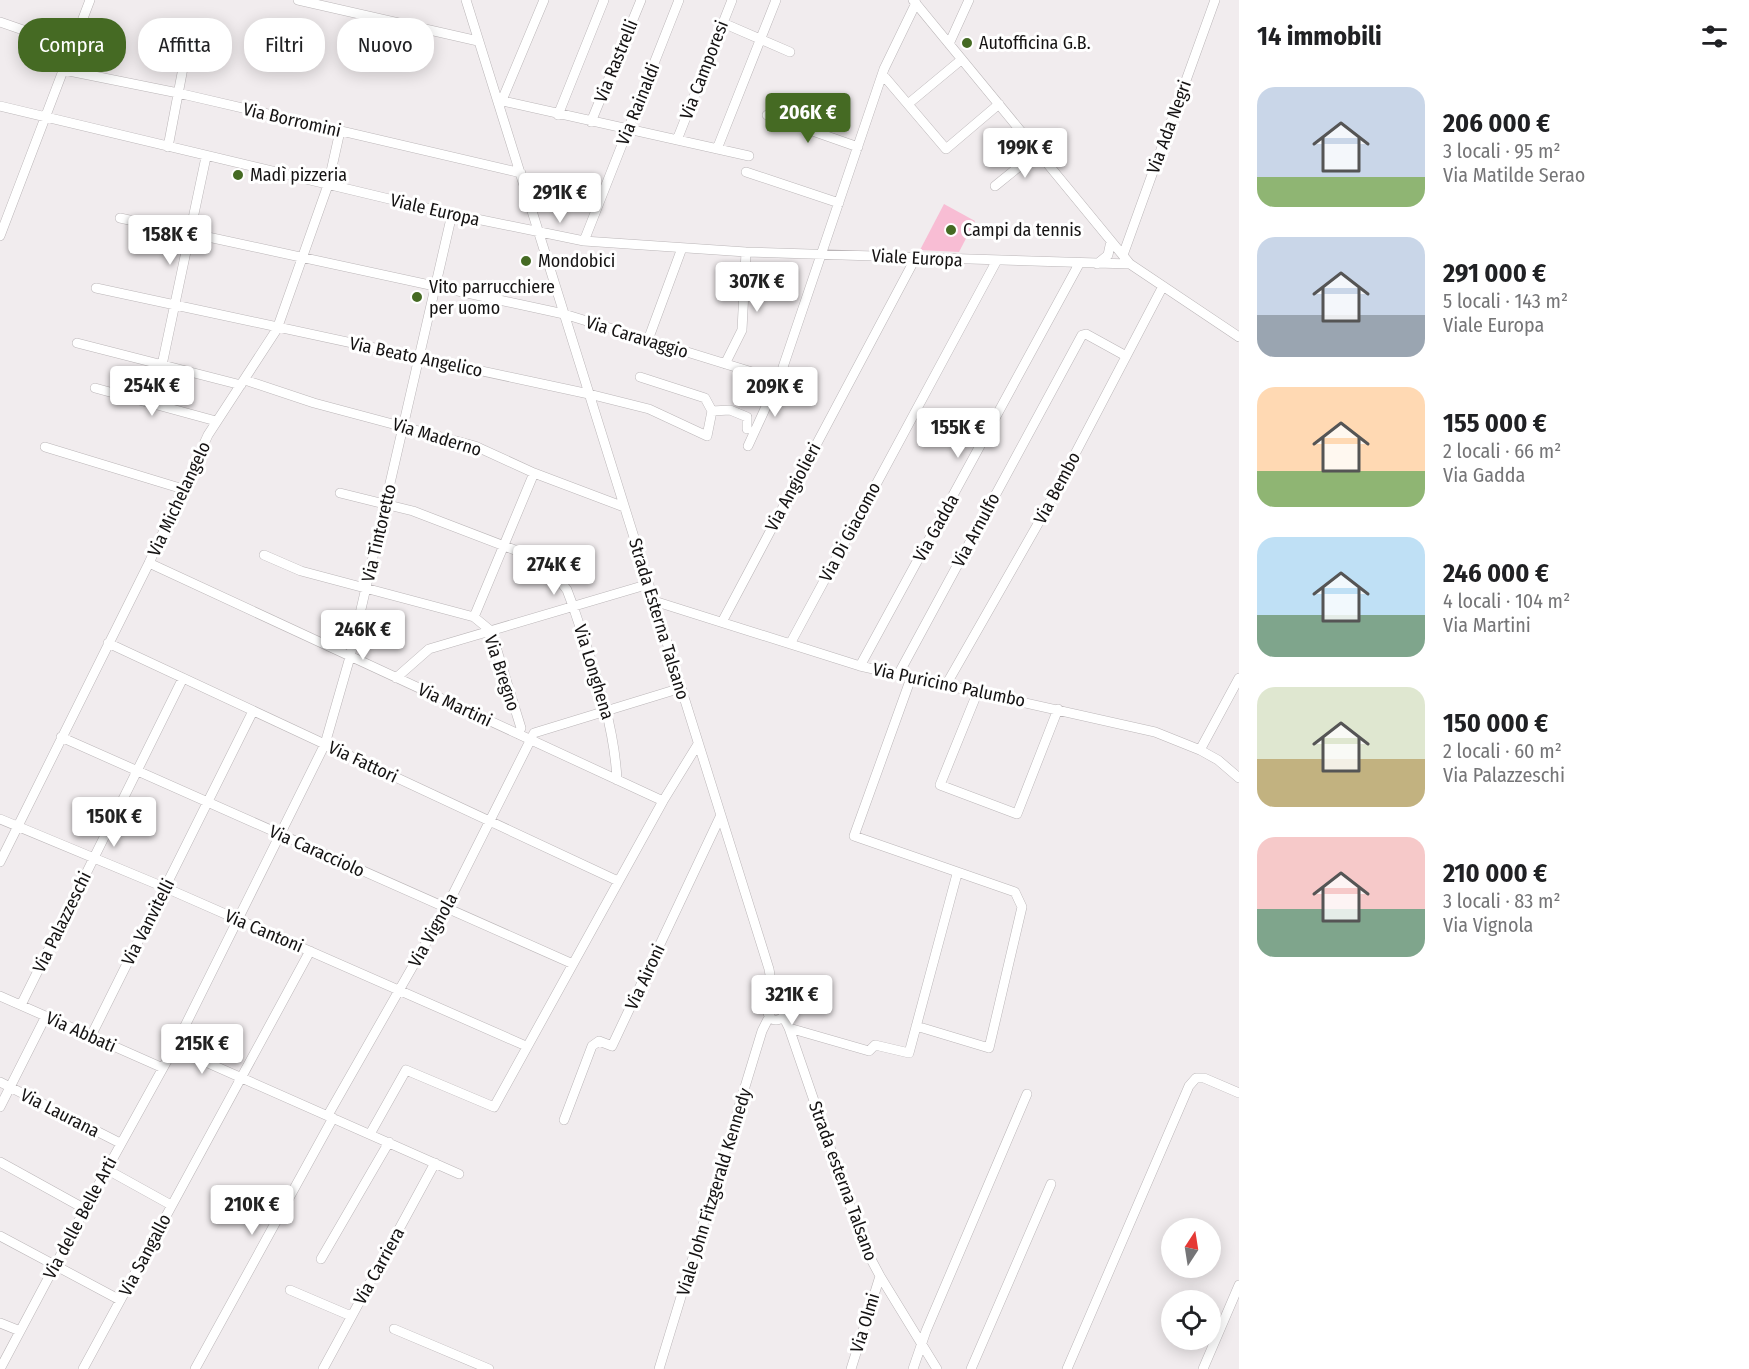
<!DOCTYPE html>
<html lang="it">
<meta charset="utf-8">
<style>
:root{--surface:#fff;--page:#f2f2f2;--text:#202124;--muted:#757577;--accent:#456a23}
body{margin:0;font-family:"Fira Sans Condensed",sans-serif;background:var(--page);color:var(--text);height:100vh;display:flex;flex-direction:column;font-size:22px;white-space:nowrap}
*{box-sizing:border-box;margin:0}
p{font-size:20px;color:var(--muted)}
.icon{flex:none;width:33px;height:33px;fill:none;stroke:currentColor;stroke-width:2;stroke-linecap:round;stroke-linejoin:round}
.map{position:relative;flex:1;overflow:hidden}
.drawer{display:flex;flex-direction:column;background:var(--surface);width:510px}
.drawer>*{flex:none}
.guide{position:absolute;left:18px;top:18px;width:570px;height:54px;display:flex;gap:12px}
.needle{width:39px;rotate:12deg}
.fabs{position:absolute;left:1161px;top:1218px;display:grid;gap:12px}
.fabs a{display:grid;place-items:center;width:60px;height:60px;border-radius:50%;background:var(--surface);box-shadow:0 3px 15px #0003;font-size:30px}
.price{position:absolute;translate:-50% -51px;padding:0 14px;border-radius:6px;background:#fff;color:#222;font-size:20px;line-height:39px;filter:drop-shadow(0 2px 3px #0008)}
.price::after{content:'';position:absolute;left:50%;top:36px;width:18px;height:14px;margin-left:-9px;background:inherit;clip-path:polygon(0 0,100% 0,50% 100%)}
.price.on{background:var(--accent);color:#fff}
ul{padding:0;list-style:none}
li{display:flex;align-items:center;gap:18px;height:150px;padding:0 18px}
li span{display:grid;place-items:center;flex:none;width:168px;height:120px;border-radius:18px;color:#555}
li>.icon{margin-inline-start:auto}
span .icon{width:72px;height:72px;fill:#fffc;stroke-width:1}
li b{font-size:26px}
h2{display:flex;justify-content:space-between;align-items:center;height:72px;padding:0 18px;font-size:26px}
.tag{padding:0 21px;border-radius:24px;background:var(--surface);box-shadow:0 3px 15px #0003;font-size:21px;line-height:54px}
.tag.on{background:var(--accent);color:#fff}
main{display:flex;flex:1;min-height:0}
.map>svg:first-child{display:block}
.green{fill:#f8bdd4}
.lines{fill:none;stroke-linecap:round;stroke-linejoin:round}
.minor-casing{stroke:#bbb6b8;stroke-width:10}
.minor{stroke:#fff;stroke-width:9}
.poi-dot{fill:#456a23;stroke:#fff;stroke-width:2}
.labels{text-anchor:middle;stroke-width:6;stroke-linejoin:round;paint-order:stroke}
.poi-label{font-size:18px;fill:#151313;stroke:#fff;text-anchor:start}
.street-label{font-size:18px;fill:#151313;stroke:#fff}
</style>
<main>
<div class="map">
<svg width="1239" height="1369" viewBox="0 0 1239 1369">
<rect width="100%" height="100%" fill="#f1ecee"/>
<path class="green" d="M944,204L975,221L959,252L920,250Z"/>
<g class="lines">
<g class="minor-casing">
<path id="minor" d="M298,0L478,41
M466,0L769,969L775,1004
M913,0L1130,264L1239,337
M0,22L72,47
M723,23L790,52
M949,44L969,0
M64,70L178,93L521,173
M883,75L946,149L999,104
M503,101L749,156
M908,104L961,60
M500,105L544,0
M0,106L452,214L584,241L746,252L1130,264
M558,115L604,0
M767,115L858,147
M591,122L641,0
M677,140L732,0
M168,147L183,68
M717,149L776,0
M746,172L839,203
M995,186L1037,152
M120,218L564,314L778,380
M0,236L90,0
M584,241L679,0
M1123,255L1215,0
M1097,264L1108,255L1111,241
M96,288L589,394L649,409L707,436L712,411L705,398L640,377
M648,340L682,248
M77,343L241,385
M725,364L742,330L746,252
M162,365L206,157
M245,380L314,403L475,446L534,473L624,507
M95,388L216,421
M712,411L730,410L747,417V429
M748,446L780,376L884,69L916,3
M45,447L183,489
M340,493L413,511L546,562L567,590L573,606C592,664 614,719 617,780
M264,555L301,571L474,617L491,631L521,728L518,734
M149,563L663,801
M654,601L860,666L1155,732L1200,750L1218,760L1239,778
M474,617L534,473
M722,622L916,257
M108,643L618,881
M790,644L996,262
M860,666L1079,264
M898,675L1082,335L1086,334L1126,356
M396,678L429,649L649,584
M911,678L854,836L1015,892L1022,907L989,1048L916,1026
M946,685L1043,515L1162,288
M978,691L940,785L1017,814L1058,709
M61,737L573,964
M1200,750L1239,678
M0,819L166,888L526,1046
M0,862L149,563L208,435L277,329L328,185L340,131
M0,996L163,1068
M768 1012a8 8 0 1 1 16 0a8 8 0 1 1-16 0Z
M21,1005L183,678
M783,1016L789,1028L864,1246L880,1276L937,1369
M789,1028L869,1051L875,1045L909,1053L957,874
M91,1036L253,711
M174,1048L459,1174
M0,1082L120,1143
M0,1107L46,1016
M328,1115L446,908L534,733L681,688
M564,1120L592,1046L599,1041L612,1046L721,815
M370,1134L406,1070L494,1107L663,801L698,744
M0,1162L85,1209
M106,1169L171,1205
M0,1236L120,1300
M321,1259L389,1142
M290,1290L351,1316
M0,1323L20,1331
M394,1329L489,1369
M0,1369L85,1209L174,1048L325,744L350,657L452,214
M83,1369L310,951
M195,1369L333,1118
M323,1369L435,1163
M659,1369L762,1031L770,1015
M851,1369L880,1276
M913,1369L926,1331L1027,1094
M971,1369L1051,1184
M1067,1369L1189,1086L1196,1078H1204L1239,1093
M1203,1369L1239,1285"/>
</g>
<use href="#minor" class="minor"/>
</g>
<g class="poi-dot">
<circle cx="967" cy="43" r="6"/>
<circle cx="238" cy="175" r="6"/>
<circle cx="951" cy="230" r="6"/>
<circle cx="526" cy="261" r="6"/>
<circle cx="417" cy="297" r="6"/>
</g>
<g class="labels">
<g class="poi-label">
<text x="979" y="49">Autofficina G.B.</text>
<text x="250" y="181">Madì pizzeria</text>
<text x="963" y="236">Campi da tennis</text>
<text x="538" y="267">Mondobici</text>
<text x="429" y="293">Vito parrucchiere<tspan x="429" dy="21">per uomo</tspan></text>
</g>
<g class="street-label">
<text transform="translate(616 61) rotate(-68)" y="6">Via Rastrelli</text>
<text transform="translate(704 70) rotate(-69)" y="6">Via Camporesi</text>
<text transform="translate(638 104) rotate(-68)" y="6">Via Rainaldi</text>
<text transform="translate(292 120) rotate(13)" y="6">Via Borromini</text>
<text transform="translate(1169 127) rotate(-70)" y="6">Via Ada Negri</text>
<text transform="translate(435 210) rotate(13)" y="6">Viale Europa</text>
<text transform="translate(917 258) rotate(3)" y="6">Viale Europa</text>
<text transform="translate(637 337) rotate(17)" y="6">Via Caravaggio</text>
<text transform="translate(416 357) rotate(12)" y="6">Via Beato Angelico</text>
<text transform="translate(437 437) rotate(17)" y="6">Via Maderno</text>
<text transform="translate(793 487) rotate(-62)" y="6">Via Angiolieri</text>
<text transform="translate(1057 488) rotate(-62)" y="6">Via Bembo</text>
<text transform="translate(179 499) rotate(-65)" y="6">Via Michelangelo</text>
<text transform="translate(936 528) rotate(-61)" y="6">Via Gadda</text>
<text transform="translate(976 530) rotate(-62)" y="6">Via Arnulfo</text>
<text transform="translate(850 532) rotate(-62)" y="6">Via Di Giacomo</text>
<text transform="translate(379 533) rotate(-77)" y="6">Via Tintoretto</text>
<text transform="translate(659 619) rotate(73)" y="6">Strada Esterna Talsano</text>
<text transform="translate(594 672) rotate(73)" y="6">Via Longhena</text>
<text transform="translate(502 673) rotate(72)" y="6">Via Bregno</text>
<text transform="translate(949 685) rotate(12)" y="6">Via Puricino Palumbo</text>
<text transform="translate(455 705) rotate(25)" y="6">Via Martini</text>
<text transform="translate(363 762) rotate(25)" y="6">Via Fattori</text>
<text transform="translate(317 851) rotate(24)" y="6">Via Caracciolo</text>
<text transform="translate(62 922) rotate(-64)" y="6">Via Palazzeschi</text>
<text transform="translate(148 922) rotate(-63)" y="6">Via Vanvitelli</text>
<text transform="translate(433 930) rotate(-61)" y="6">Via Vignola</text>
<text transform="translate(264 931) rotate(23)" y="6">Via Cantoni</text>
<text transform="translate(645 977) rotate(-65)" y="6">Via Aironi</text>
<text transform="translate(81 1032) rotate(24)" y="6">Via Abbati</text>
<text transform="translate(60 1113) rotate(27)" y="6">Via Laurana</text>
<text transform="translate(843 1181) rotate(70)" y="6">Strada esterna Talsano</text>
<text transform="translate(714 1192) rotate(-73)" y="6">Viale John Fitzgerald Kennedy</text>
<text transform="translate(80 1218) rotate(-62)" y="6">Via delle Belle Arti</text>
<text transform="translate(145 1255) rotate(-62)" y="6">Via Sangallo</text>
<text transform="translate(379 1266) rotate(-61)" y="6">Via Carriera</text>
<text transform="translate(865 1323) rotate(-73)" y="6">Via Olmi</text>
</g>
</g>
</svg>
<div class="fabs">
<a><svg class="needle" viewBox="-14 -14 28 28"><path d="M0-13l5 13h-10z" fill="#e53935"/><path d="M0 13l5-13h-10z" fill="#757577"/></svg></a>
<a><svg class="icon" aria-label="locate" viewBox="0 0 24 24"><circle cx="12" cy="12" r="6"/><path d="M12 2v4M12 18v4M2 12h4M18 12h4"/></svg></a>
</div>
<b class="price on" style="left:808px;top:144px">206K €</b>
<b class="price" style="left:1025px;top:179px">199K €</b>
<b class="price" style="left:560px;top:224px">291K €</b>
<b class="price" style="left:170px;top:266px">158K €</b>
<b class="price" style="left:757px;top:313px">307K €</b>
<b class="price" style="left:152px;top:417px">254K €</b>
<b class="price" style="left:775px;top:418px">209K €</b>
<b class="price" style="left:958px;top:459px">155K €</b>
<b class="price" style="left:554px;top:596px">274K €</b>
<b class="price" style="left:363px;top:661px">246K €</b>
<b class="price" style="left:114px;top:848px">150K €</b>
<b class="price" style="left:792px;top:1026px">321K €</b>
<b class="price" style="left:202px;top:1075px">215K €</b>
<b class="price" style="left:252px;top:1236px">210K €</b>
<div class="guide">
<a class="tag on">Compra</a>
<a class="tag">Affitta</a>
<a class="tag">Filtri</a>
<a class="tag">Nuovo</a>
</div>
</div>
<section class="drawer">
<h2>14 immobili<svg class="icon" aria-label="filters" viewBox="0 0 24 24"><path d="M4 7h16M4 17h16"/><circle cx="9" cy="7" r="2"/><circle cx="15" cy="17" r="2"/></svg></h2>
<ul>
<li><span style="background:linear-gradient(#c9d6e8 75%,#8fb573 0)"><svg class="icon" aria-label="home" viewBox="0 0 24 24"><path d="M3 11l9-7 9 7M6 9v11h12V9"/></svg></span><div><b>206 000 €</b><p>3 locali · 95 m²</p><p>Via Matilde Serao</p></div></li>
<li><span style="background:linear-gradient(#c9d6e8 65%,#9aa5b1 0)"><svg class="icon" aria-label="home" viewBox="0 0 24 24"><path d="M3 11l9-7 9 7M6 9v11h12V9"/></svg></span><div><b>291 000 €</b><p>5 locali · 143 m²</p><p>Viale Europa</p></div></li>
<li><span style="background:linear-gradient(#ffd9b3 70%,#8fb573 0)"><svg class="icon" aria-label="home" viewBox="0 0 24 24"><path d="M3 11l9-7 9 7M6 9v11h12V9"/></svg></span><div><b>155 000 €</b><p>2 locali · 66 m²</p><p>Via Gadda</p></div></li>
<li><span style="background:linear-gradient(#bfe0f5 65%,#7fa58c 0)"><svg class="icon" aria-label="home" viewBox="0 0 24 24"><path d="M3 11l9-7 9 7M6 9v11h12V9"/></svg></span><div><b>246 000 €</b><p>4 locali · 104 m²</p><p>Via Martini</p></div></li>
<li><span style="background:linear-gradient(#dfe7d0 60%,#c2b280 0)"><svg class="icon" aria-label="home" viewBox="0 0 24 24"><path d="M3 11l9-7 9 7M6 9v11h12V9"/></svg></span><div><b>150 000 €</b><p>2 locali · 60 m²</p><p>Via Palazzeschi</p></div></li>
<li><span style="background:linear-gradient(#f6c9c9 60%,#7fa58c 0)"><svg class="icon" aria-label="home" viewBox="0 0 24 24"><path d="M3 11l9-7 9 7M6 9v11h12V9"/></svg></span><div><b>210 000 €</b><p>3 locali · 83 m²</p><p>Via Vignola</p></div></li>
</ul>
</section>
</main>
